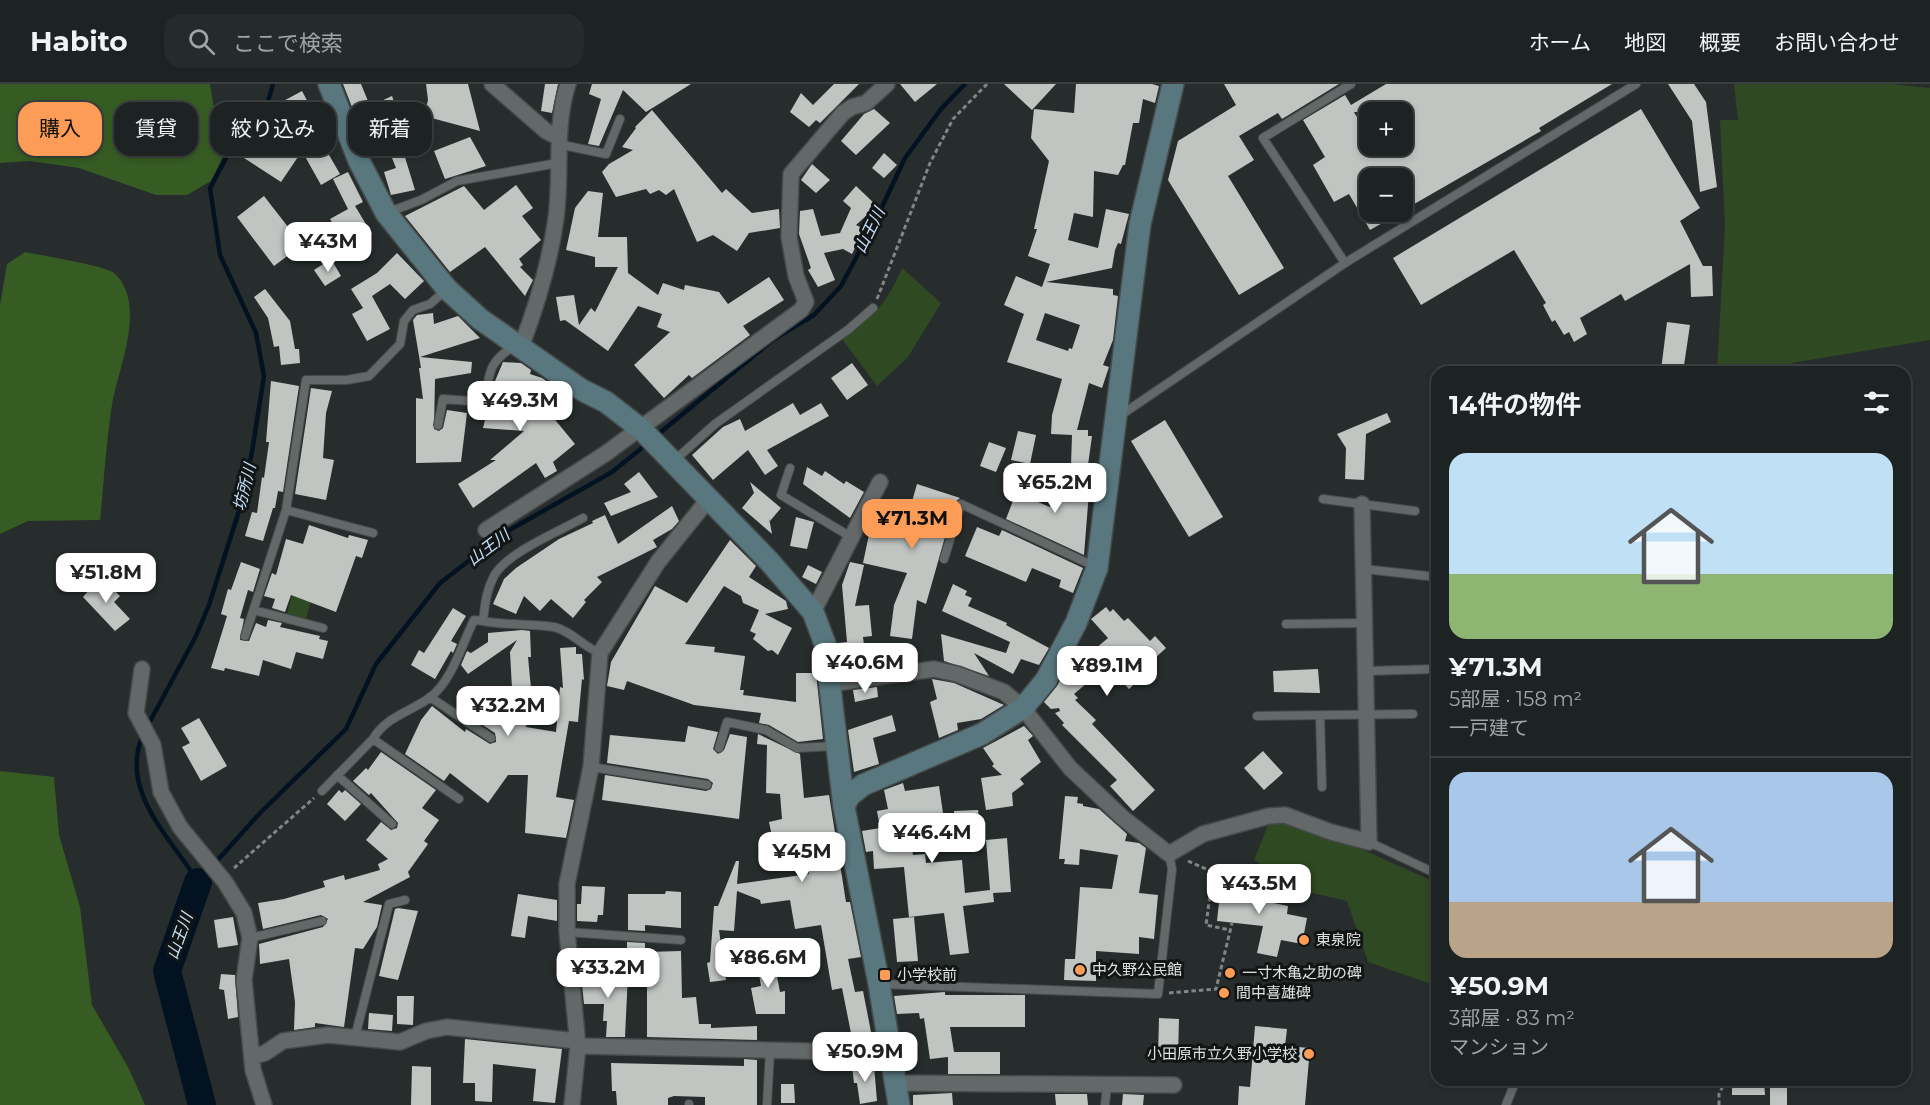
<!DOCTYPE html>
<html lang="ja">
<meta charset="utf-8">
<style>
:root{--surface:#1d2222;--page:#252a2a;--text:#f1f3f6;--muted:#a0a4a5;--line:#3b3f40;--accent:#fd9c56}
body{margin:0;font-family:Montserrat,"Noto Sans JP",sans-serif;background:var(--page);color:var(--text);height:100vh;display:flex;flex-direction:column;font-size:22px;white-space:nowrap}
*{box-sizing:border-box;margin:0}
p{font-size:20px;color:var(--muted)}
.icon{flex:none;width:33px;height:33px;fill:none;stroke:currentColor;stroke-width:2;stroke-linecap:round;stroke-linejoin:round}
.map{position:relative;flex:1;overflow:hidden}
.drawer{position:absolute;left:1431px;top:282px;width:480px;height:720px;display:flex;flex-direction:column;background:var(--surface);border-radius:18px;box-shadow:0 3px 9px #0003,0 0 0 2px var(--line)}
.drawer>*{flex:none}
.hud{position:absolute;left:18px;top:18px;width:570px;height:54px;display:flex;gap:12px}
.buttons{position:absolute;left:1359px;top:18px;display:grid;gap:12px}
.buttons a{display:grid;place-items:center;width:54px;height:54px;border-radius:12px;background:var(--surface);box-shadow:0 3px 9px #0003,0 0 0 2px var(--line);font-size:30px}
.price{position:absolute;translate:-50% -51px;padding:0 14px;border-radius:12px;background:#fff;color:#222;font-size:20px;line-height:39px;filter:drop-shadow(0 2px 3px #0008)}
.price::after{content:'';position:absolute;left:50%;top:36px;width:18px;height:14px;margin-left:-9px;background:inherit;clip-path:polygon(0 0,100% 0,50% 100%)}
.price.selected{background:var(--accent);color:#111}
ul{padding:0;list-style:none}
li{display:grid;align-content:center;gap:12px;height:318px;padding:0 18px}
li+li{border-top:2px solid var(--line)}
li span{display:grid;place-items:center;height:186px;border-radius:18px;color:#555}
li>.icon{margin-inline-start:auto}
span .icon{width:108px;height:108px;fill:#fffc;stroke-width:1}
li b{font-size:26px}
h2{display:flex;justify-content:space-between;align-items:center;height:72px;padding:0 18px;font-size:26px}
.chip{padding:0 21px;border-radius:18px;background:var(--surface);box-shadow:0 3px 9px #0003,0 0 0 2px var(--line);font-size:21px;line-height:54px}
.chip.selected{background:var(--accent);color:#111}
header{display:flex;align-items:center;gap:36px;box-sizing:border-box;height:84px;padding:0 30px;background:var(--surface);border-bottom:2px solid var(--line)}
header strong{font-size:28px}
nav{display:flex;gap:33px;margin-inline-start:auto;font-size:21px}
.search{width:420px;height:54px;background:var(--page);display:flex;align-items:center;gap:15px;box-sizing:border-box;padding:0 21px;border-radius:18px;color:var(--muted);font-size:22px}
.map>svg:first-child{display:block}
.green{fill:#2f4923}
.forest{fill:#365c23}
.lines{fill:none;stroke-linecap:round;stroke-linejoin:round}
.stream{stroke:#021220;stroke-width:4.5}
.river{stroke:#021220;stroke-width:28}
.building{fill:#c0c5c2;fill-rule:evenodd}
.lane-casing{stroke:#464a4a;stroke-width:10}
.street-casing{stroke:#464a4a;stroke-width:18}
.secondary-casing{stroke:#464a4a;stroke-width:24}
.path{stroke:#808585;stroke-width:3;stroke-dasharray:4.5 3;stroke-linecap:butt}
.lane{stroke:#636969;stroke-width:8}
.street{stroke:#636969;stroke-width:15}
.secondary{stroke:#58777e;stroke-width:21}
.poi-dot{fill:#fd9c56;stroke:#121514;stroke-width:2}
.labels{text-anchor:middle;stroke-width:6;stroke-linejoin:round;paint-order:stroke}
.poi-label{font-size:15px;fill:#dee2e1;stroke:#121514;text-anchor:start}
.water-label{font-size:16px;font-style:italic;fill:#c3e2fe;stroke:#121514}
</style>
<header>
<strong>Habito</strong>
<div class="search"><svg class="icon" aria-label="search" viewBox="0 0 24 24"><circle cx="10" cy="10" r="6"/><path d="M15 15l6 6"/></svg>ここで検索</div>
<nav><a>ホーム</a><a>地図</a><a>概要</a><a>お問い合わせ</a></nav>
</header>
<div class="map">
<svg width="1930" height="1021" viewBox="0 0 1930 1021">
<rect width="100%" height="100%" fill="#272d2d"/>
<path class="green" d="M1734,0H1892L1930,4V256L1792,279V288H1717L1725,142L1720,36H1738Z
M902,184L941,219L908,273L877,302L842,255C876,230 885,222 902,184Z
M299,486L318,490L306,535L287,530Z
M1285,737L1368,768L1437,799V902L1368,878L1347,817L1299,806L1254,776L1269,739Z"/>
<path class="forest" d="M0,0H210L222,74L211,97L187,111H156L79,84L30,77L0,79Z
M25,168C40,171 106,182 114,189C148,220 118,284 112,321C106,359 104,398 100,436L28,437L0,450V221L7,180Z
M0,687L54,693L59,751L80,823L92,921L129,985L145,1021H0Z"/>
<g class="lines">
<path class="stream" d="M656,352L774,255L814,231L841,202L874,140L905,74L941,25L965,0
M147,643L196,552L209,521L239,427L252,368L264,292L256,249L220,171L210,104L226,74L265,28L273,0
M143,651C118,707 172,755 198,798L260,729L346,645L376,580L440,499L506,448L612,388L648,359"/>
<path class="river" d="M198,798L167,887L202,1021"/>
</g>
<path class="building" d="M343,0H361L370,22L392,12L397,26L401,24L407,37L401,40L412,67L404,70L415,106L391,111L384,88L396,84L383,51L373,59L359,41Z
M426,0H468L480,47L424,32L428,16Z
M545,0H558L552,29L541,27Z
M592,0H691L646,28L623,6L599,62L588,60L601,15L589,10Z
M834,0H859L820,39L816,36L809,43L790,28L801,9L813,21Z
M900,0H937L915,18Z
M1004,0H1056L1032,26Z
M1076,0H1152L1159,2L1155,19L1143,15L1139,39H1133L1125,81H1123L1118,91L1094,87L1093,133L1074,129L1068,156L1098,164L1106,125L1129,130L1121,160L1118,159L1115,166L1112,184L1046,198L1113,205V211L1118,212L1113,256L1103,281L1109,283L1102,304L1089,299L1077,346H1088V352H1092L1088,381H1071L1072,351L1051,350L1052,331L1062,295L1007,278L1024,230L1004,221L1016,192L1042,203L1050,180L1028,172L1037,145H1034L1049,77L1031,54L1034,25L1074,29ZM1045,229L1080,241L1072,265L1069,264L1068,267L1036,256Z
M1224,0H1339L1282,35L1278,29L1239,52L1254,76L1228,92L1284,184L1239,211L1168,96L1178,57L1236,21Z
M1386,0H1612L1539,44L1541,47L1402,127V94H1370V128H1402L1370,146L1349,110L1334,118L1313,81L1325,73L1303,36L1345,11L1351,21ZM1354,28H1402V62H1370V55Z
M1668,0H1694L1706,18L1717,103L1700,108L1692,37Z
M302,7L327,54L321,57L340,90L321,101L302,67L281,98L244,74V69L276,21Z
M874,25L890,39L856,71L841,57L864,30Z
M1641,25L1700,124L1680,137L1703,182H1712L1713,212L1691,213L1690,180L1625,217L1621,210L1580,234L1587,250L1574,258L1569,248L1564,251L1555,236L1552,238L1543,221L1546,219L1514,166L1421,221L1393,174Z
M652,26L722,109L726,105L752,129L779,125L780,144L749,149L737,167L713,151L697,158L674,105L666,111L659,106L650,110L646,105L616,113L602,88L609,80L633,66L622,63L636,44L635,43Z
M470,53L486,82L445,95L434,67Z
M884,69L897,81L884,94L872,84Z
M812,80L830,96L816,109L801,96Z
M348,88L363,118L355,122L372,150L348,164L330,135L348,125L333,95Z
M516,101L533,124L522,132L541,156L519,175L523,181L520,183L533,196L525,212L485,163L450,188L405,132L464,102L484,126Z
M856,102L877,122L856,141L864,145L852,170L843,165L824,169L835,196L818,203L808,186L811,184L799,150L800,127L813,125L821,152L840,149L851,124L843,117Z
M588,107L603,109L598,153H627L628,189L658,211L663,199L684,206L685,201L719,208L728,220L769,193L784,216L743,242L750,251L692,294L689,291L664,314L634,281L670,248L657,243L662,230L638,222L608,267L565,236L560,237L556,213L574,211L579,241L591,224L595,228L618,183H595V173L566,166L575,124Z
M264,112L302,161L274,182L237,133Z
M397,169L424,197L405,215L390,200L372,212L390,245L367,257L352,230L363,224L351,205L377,189Z
M331,175L341,192L325,202L314,186Z
M265,205L290,237L295,265H299L300,279L281,281L279,262L274,263L268,234L254,213Z
M433,229L434,240L458,232L480,254L420,273L472,278L471,289L435,295L434,345L439,347L443,344L447,326L467,329L461,378L416,379V314L423,315L419,284H421L413,236L417,231Z
M1667,238L1690,241L1683,288L1661,286Z
M503,278L521,279L531,286L530,290L542,294L568,312L565,322L538,315L575,360L553,378L557,387L545,394L536,379L473,424L458,400L496,376H490L524,347L483,344L486,332H491L494,322L497,297H495Z
M852,279L868,301L847,316L831,294Z
M271,297L299,302L283,408L278,407L275,424H273L263,457L245,452L252,428L257,429L262,393L264,394L269,358H266Z
M311,304L332,307L326,329L323,374L334,376L326,416L295,410Z
M793,319L800,331L821,319L829,332L767,366L778,382L765,391L748,366L713,396L692,371L723,343L740,335L745,347Z
M1387,329L1391,338L1366,350L1364,396L1345,395L1346,364L1337,350Z
M1165,336L1223,433L1189,453L1131,357Z
M1018,347L1036,351L1030,380L1011,376Z
M989,358L1006,364L996,388L980,382Z
M807,383L822,392L825,387L844,400L846,397L864,408L850,434L803,400Z
M639,388L658,413L611,432L604,419L631,408L624,400Z
M1054,388L1073,391L1071,407L1089,408L1084,471L1006,435L1016,409L1050,423Z
M750,398L781,424L770,437L769,434L772,450L742,424L754,409Z
M917,400L960,414L955,418L926,520L917,516L912,555L890,552L894,521L907,489L863,479L871,441L885,444L894,415L911,421Z
M672,422L679,437L672,445L653,456L657,463L597,493L602,498L584,516L586,518L573,534L551,515L540,527L524,512L516,530L493,520L504,495L516,484L559,455L593,439L592,437L605,431L618,460Z
M796,433L814,438L807,465L790,462Z
M309,441L348,454L349,451L368,456L362,474L356,472L336,528L291,511L285,528L272,524L275,515L264,512L272,489L276,491L286,455L303,460Z
M977,443L999,452L1002,446L1083,484L1073,509L1059,503L1061,496L1032,484L1026,498L965,472Z
M730,456L756,482L749,493L786,517L788,525L765,530L792,544L778,571L772,566L768,567L753,555L756,550L750,547L759,526L743,519L741,512L724,502L685,560L715,563L714,568L745,572L740,606H744L743,611L796,618V589H816L823,655L798,658L769,641L759,639L761,629L694,621L627,597L624,606L607,602L611,578L655,502L687,519Z
M241,478L260,485L253,508L248,506L240,534L244,535L240,556L249,557L256,539L266,543L268,536L282,539L280,543L320,552L319,555L328,557L323,575L296,568L291,585L263,576L259,592L225,584L224,587L211,584L227,532L221,530L228,505L231,506Z
M850,478L864,481L855,522L869,521L872,552L863,553L865,569H857L858,586L841,588L838,559L847,558L842,501Z
M808,481L822,488L816,500L802,493Z
M100,493L120,512L114,518L130,535L115,547L83,513Z
M953,500L967,507L965,511L972,514L968,522L1007,539L1006,541L1049,564L1039,581L1021,575L1013,590L974,569L989,592L944,577L941,550L1006,569L1010,558L942,527Z
M1106,523L1110,528L1113,525L1124,537L1128,534L1150,557L1155,552L1166,564L1141,587L1145,590L1129,605L1107,582L1074,610L1078,614L1075,616L1096,636L1092,640L1155,706L1133,727L1110,702L1117,696L1062,641L1064,639L1055,629L1060,627L1059,624L1051,625L1044,618L1057,602L1069,580L1081,569L1083,572L1088,571L1108,554L1091,535Z
M453,524L466,532L451,557L457,560L453,569L451,567L435,595L411,581L419,566L424,569Z
M522,546L530,547L531,573H528L532,615L526,643L556,648L560,603L563,604L560,564L576,563V570H582L584,596L582,595L578,638L569,637L556,713L574,716L566,754L525,749L528,691H508L488,719L450,689L444,697L405,670L421,636L432,622L465,648L466,645L490,660L496,658L495,649L472,634L487,608L513,623L510,568L517,556L468,590L461,581L467,567L471,569L488,558V549Z
M1318,585L1320,609L1274,608L1273,587Z
M932,595L954,599L1004,621L981,635L957,639L958,646L939,654L930,618L937,615Z
M877,603L878,613L855,618L853,606Z
M892,631L896,647L873,654L879,680L854,688L848,646Z
M199,634L227,682L201,697L182,663L190,659L181,644Z
M688,642L718,648L713,665L718,670L724,666L730,650L747,653L739,735L602,716L605,691L706,707L711,705L713,699L708,695L607,679L610,651L685,658Z
M1024,642L1033,652L1028,656L1041,678L1020,695L1024,700L1012,709L1013,722L986,726L981,694L1002,691L992,682L994,680L983,664Z
M758,650L800,670L804,714L829,711L846,818H850L861,873L848,875L855,908L863,907L872,953L853,959L842,904L832,906L821,841L795,845L790,816L761,820L760,816L737,807L734,847L719,846L726,896L710,898L707,879L710,878L714,822H718L736,777H739L737,800L809,790L802,757L774,762L769,738L782,735L780,710L766,709L767,661L757,660Z
M1263,667L1283,689L1264,706L1244,684Z
M381,668L436,706L422,724L439,736L424,757L428,760L408,788L410,793L363,818L382,821L377,843L363,865L355,864L344,943L315,939V943L294,946L295,918L289,875L260,880L259,860L323,843L328,835L321,831L263,845L258,819L284,815L325,803L323,797L344,791L345,796L380,786L378,780L388,775L366,756L381,738L391,746L397,744L398,739L371,709L369,711L353,697L366,684L368,686Z
M903,699L905,707L939,702L943,729L909,734L908,737L913,771L925,770L926,779L962,776L965,809L990,806L986,756L1007,754L1011,808L993,809L994,818L963,822L969,869L950,871L944,829L909,833L904,783L874,785L873,767L866,768L862,747L880,744L877,727L888,725L884,706Z
M339,706L342,709L345,706L361,720L345,737L327,720Z
M1065,712L1078,713L1077,719L1083,720V722L1099,725L1127,750L1125,757L1139,759L1146,764L1139,809L1158,811L1154,855L1139,853V870L1096,867V897L1064,896L1065,875H1075L1080,803L1112,805L1118,771L1080,765L1079,781L1064,780L1065,775H1059Z
M978,726L981,755L956,757L954,727Z
M1222,790L1252,793L1250,814L1288,822L1287,830L1307,834L1302,860L1281,856L1277,873L1257,869L1263,842L1217,837Z
M582,802L605,803L603,831H598L597,838L577,837V820H581Z
M666,807L681,808V844L645,841V847L628,846V810H665Z
M518,810L557,816V837L528,832L525,854L511,852Z
M398,824L418,827L398,896L379,892L395,825Z
M233,833L238,861L218,864L214,836Z
M914,833L918,877L897,878L893,835Z
M627,858L645,859V875H627Z
M681,867L682,914L696,913L699,940H711V944L757,942V956L647,953V868Z
M773,871L780,908L785,907V930H756L751,904L761,902L756,873Z
M221,890L235,891L238,933L228,935L224,906L219,905Z
M581,890H628L625,953H606L607,937H603L604,920H584Z
M945,908V911H1025V943H950L954,968H1000V990H948V973L930,975L924,934L920,935L919,929L897,930L894,912Z
M397,912H414L413,941L397,940Z
M369,929L393,931L392,947L368,945Z
M1159,934L1179,935L1178,973L1158,972Z
M1255,942L1287,945L1285,962L1310,964L1305,1021H1238L1239,1002L1250,1003Z
M465,955L562,965L555,1019L533,1017L536,985L493,980L492,1018L475,1017V999H463Z
M744,975L757,976V1021H705V1013L674,1012L668,1014V1021H617L616,1007H612L611,979L744,982Z
M412,982L431,983V1021H411Z
M852,982H874L877,1017L860,1020L857,999H854Z
M1732,996H1764L1765,1011H1732Z
M781,1000H794L795,1019H781Z
M1770,1002H1787V1021H1770Z
M952,1009L953,1021H913V1011Z
M1055,1010H1087L1088,1021H1056Z
M1123,1010L1144,1011L1143,1021H1122Z"/>
<g class="lines">
<g class="lane-casing">
<path id="lane" d="M558,60L606,70L620,35
M389,128L421,116L457,97L558,79
M1345,179L1263,54L1351,0
M1121,331L1345,179L1636,0
M438,341L443,315L484,318C490,287 488,279 515,261
M675,376L715,340L849,245L873,224
M790,384L781,411L851,453
M1323,415L1415,427
M286,426L373,449
M944,475L961,420L1096,483
M1364,485L1437,493
M254,526L323,544
M483,537C507,542 531,539 554,543C572,547 583,563 600,569
M1286,540L1365,539
M245,552L286,426L306,296H347L369,292L400,260L404,237L413,226L430,220L446,206
M1366,587L1437,585
M430,613L491,654
M1257,632L1413,630
M1320,632L1322,703
M373,655L459,715
M719,664L727,638L766,646L797,664L835,662
M591,683L707,701
M337,691L392,740
M322,707L373,655C386,632 413,627 432,612C453,594 462,560 474,536L483,537C485,521 486,507 494,492C506,469 560,447 583,434
M1369,758L1437,790
M567,848L681,856
M250,854L322,837
M881,900L1158,910L1172,785L1169,770
M355,953L389,820L405,816
M689,1021V1020
M767,1021L770,967
M1105,1021L1107,1001
M1506,1021L1516,996"/>
</g>
<g class="street-casing">
<path id="street" d="M492,0L546,47L559,54
M521,263C537,221 550,178 556,134C562,89 554,43 568,0
M486,446L605,370L801,226L806,218L796,192L789,153L791,90L843,29L852,23L866,19L887,0
M813,528L880,398
M142,585L136,629L153,661L161,708L180,743L225,798L244,829L250,854L244,896L253,986L264,1021
M829,600L934,585L957,590L1004,608L1023,624L1070,684L1123,734L1169,770L1203,750L1269,732L1285,731L1331,748L1369,758L1362,420
M578,962L807,967L891,974
M252,973L265,969L283,957L328,951L400,958L426,947L447,943L577,957
M895,999L1174,1001
M572,1021L578,962L567,848V800L591,683L600,569L658,478L707,417"/>
</g>
<g class="secondary-casing">
<path id="secondary" d="M329,0L359,77L386,129L447,205L480,235L582,306L606,318L641,345L769,477L813,528L825,560L844,723
M899,1021L879,900L844,723L849,712L863,701L982,650L1023,624L1046,596L1076,539L1097,484L1140,140L1173,0"/>
</g>
<path class="path" d="M877,215L930,79L953,35L987,0
M1188,777L1213,788L1206,841L1230,846
M234,784L314,714
M1169,909L1216,905L1232,839
M1719,1021V1010L1726,996"/>
<use href="#lane" class="lane"/>
<use href="#street" class="street"/>
<use href="#secondary" class="secondary"/>
</g>
<g class="poi-dot">
<circle cx="1304" cy="856" r="6"/>
<circle cx="1080" cy="886" r="6"/>
<circle cx="1230" cy="889" r="6"/>
<rect x="879" y="885" width="12" height="12" rx="3"/>
<circle cx="1224" cy="909" r="6"/>
<circle cx="1309" cy="970" r="6"/>
</g>
<g class="labels">
<g class="poi-label">
<text x="1316" y="861">東泉院</text>
<text x="1092" y="891">中久野公民館</text>
<text x="1242" y="894">一寸木亀之助の碑</text>
<text x="897" y="896">小学校前</text>
<text x="1236" y="914">間中喜雄碑</text>
<text x="1297" y="975" text-anchor="end">小田原市立久野小学校</text>
</g>
<g class="water-label">
<text transform="translate(869 146) rotate(-64)" y="6">山王川</text>
<text transform="translate(244 403) rotate(-76)" y="6">坊所川</text>
<text transform="translate(488 463) rotate(-37)" y="6">山王川</text>
<text transform="translate(179 852) rotate(-70)" y="6">山王川</text>
</g>
</g>
</svg>
<div class="buttons">
<a>+</a>
<a>−</a>
</div>
<b class="price" style="left:328px;top:189px">¥43M</b>
<b class="price" style="left:520px;top:348px">¥49.3M</b>
<b class="price" style="left:1055px;top:430px">¥65.2M</b>
<b class="price selected" style="left:912px;top:466px">¥71.3M</b>
<b class="price" style="left:106px;top:520px">¥51.8M</b>
<b class="price" style="left:865px;top:610px">¥40.6M</b>
<b class="price" style="left:1107px;top:613px">¥89.1M</b>
<b class="price" style="left:508px;top:653px">¥32.2M</b>
<b class="price" style="left:932px;top:780px">¥46.4M</b>
<b class="price" style="left:802px;top:799px">¥45M</b>
<b class="price" style="left:1259px;top:831px">¥43.5M</b>
<b class="price" style="left:768px;top:905px">¥86.6M</b>
<b class="price" style="left:608px;top:915px">¥33.2M</b>
<b class="price" style="left:865px;top:999px">¥50.9M</b>
<div class="hud">
<a class="chip selected">購入</a>
<a class="chip">賃貸</a>
<a class="chip">絞り込み</a>
<a class="chip">新着</a>
</div>
<section class="drawer">
<h2>14件の物件<svg class="icon" aria-label="filters" viewBox="0 0 24 24"><path d="M4 7h16M4 17h16"/><circle cx="9" cy="7" r="2"/><circle cx="15" cy="17" r="2"/></svg></h2>
<ul>
<li><span style="background:linear-gradient(#bfe0f5 65%,#8fb573 0)"><svg class="icon" aria-label="home" viewBox="0 0 24 24"><path d="M3 11l9-7 9 7M6 9v11h12V9"/></svg></span><div><b>¥71.3M</b><p>5部屋 · 158 m²</p><p>一戸建て</p></div></li>
<li><span style="background:linear-gradient(#a9c7e8 70%,#b9a48a 0)"><svg class="icon" aria-label="home" viewBox="0 0 24 24"><path d="M3 11l9-7 9 7M6 9v11h12V9"/></svg></span><div><b>¥50.9M</b><p>3部屋 · 83 m²</p><p>マンション</p></div></li>
</ul>
</section>
</div>
